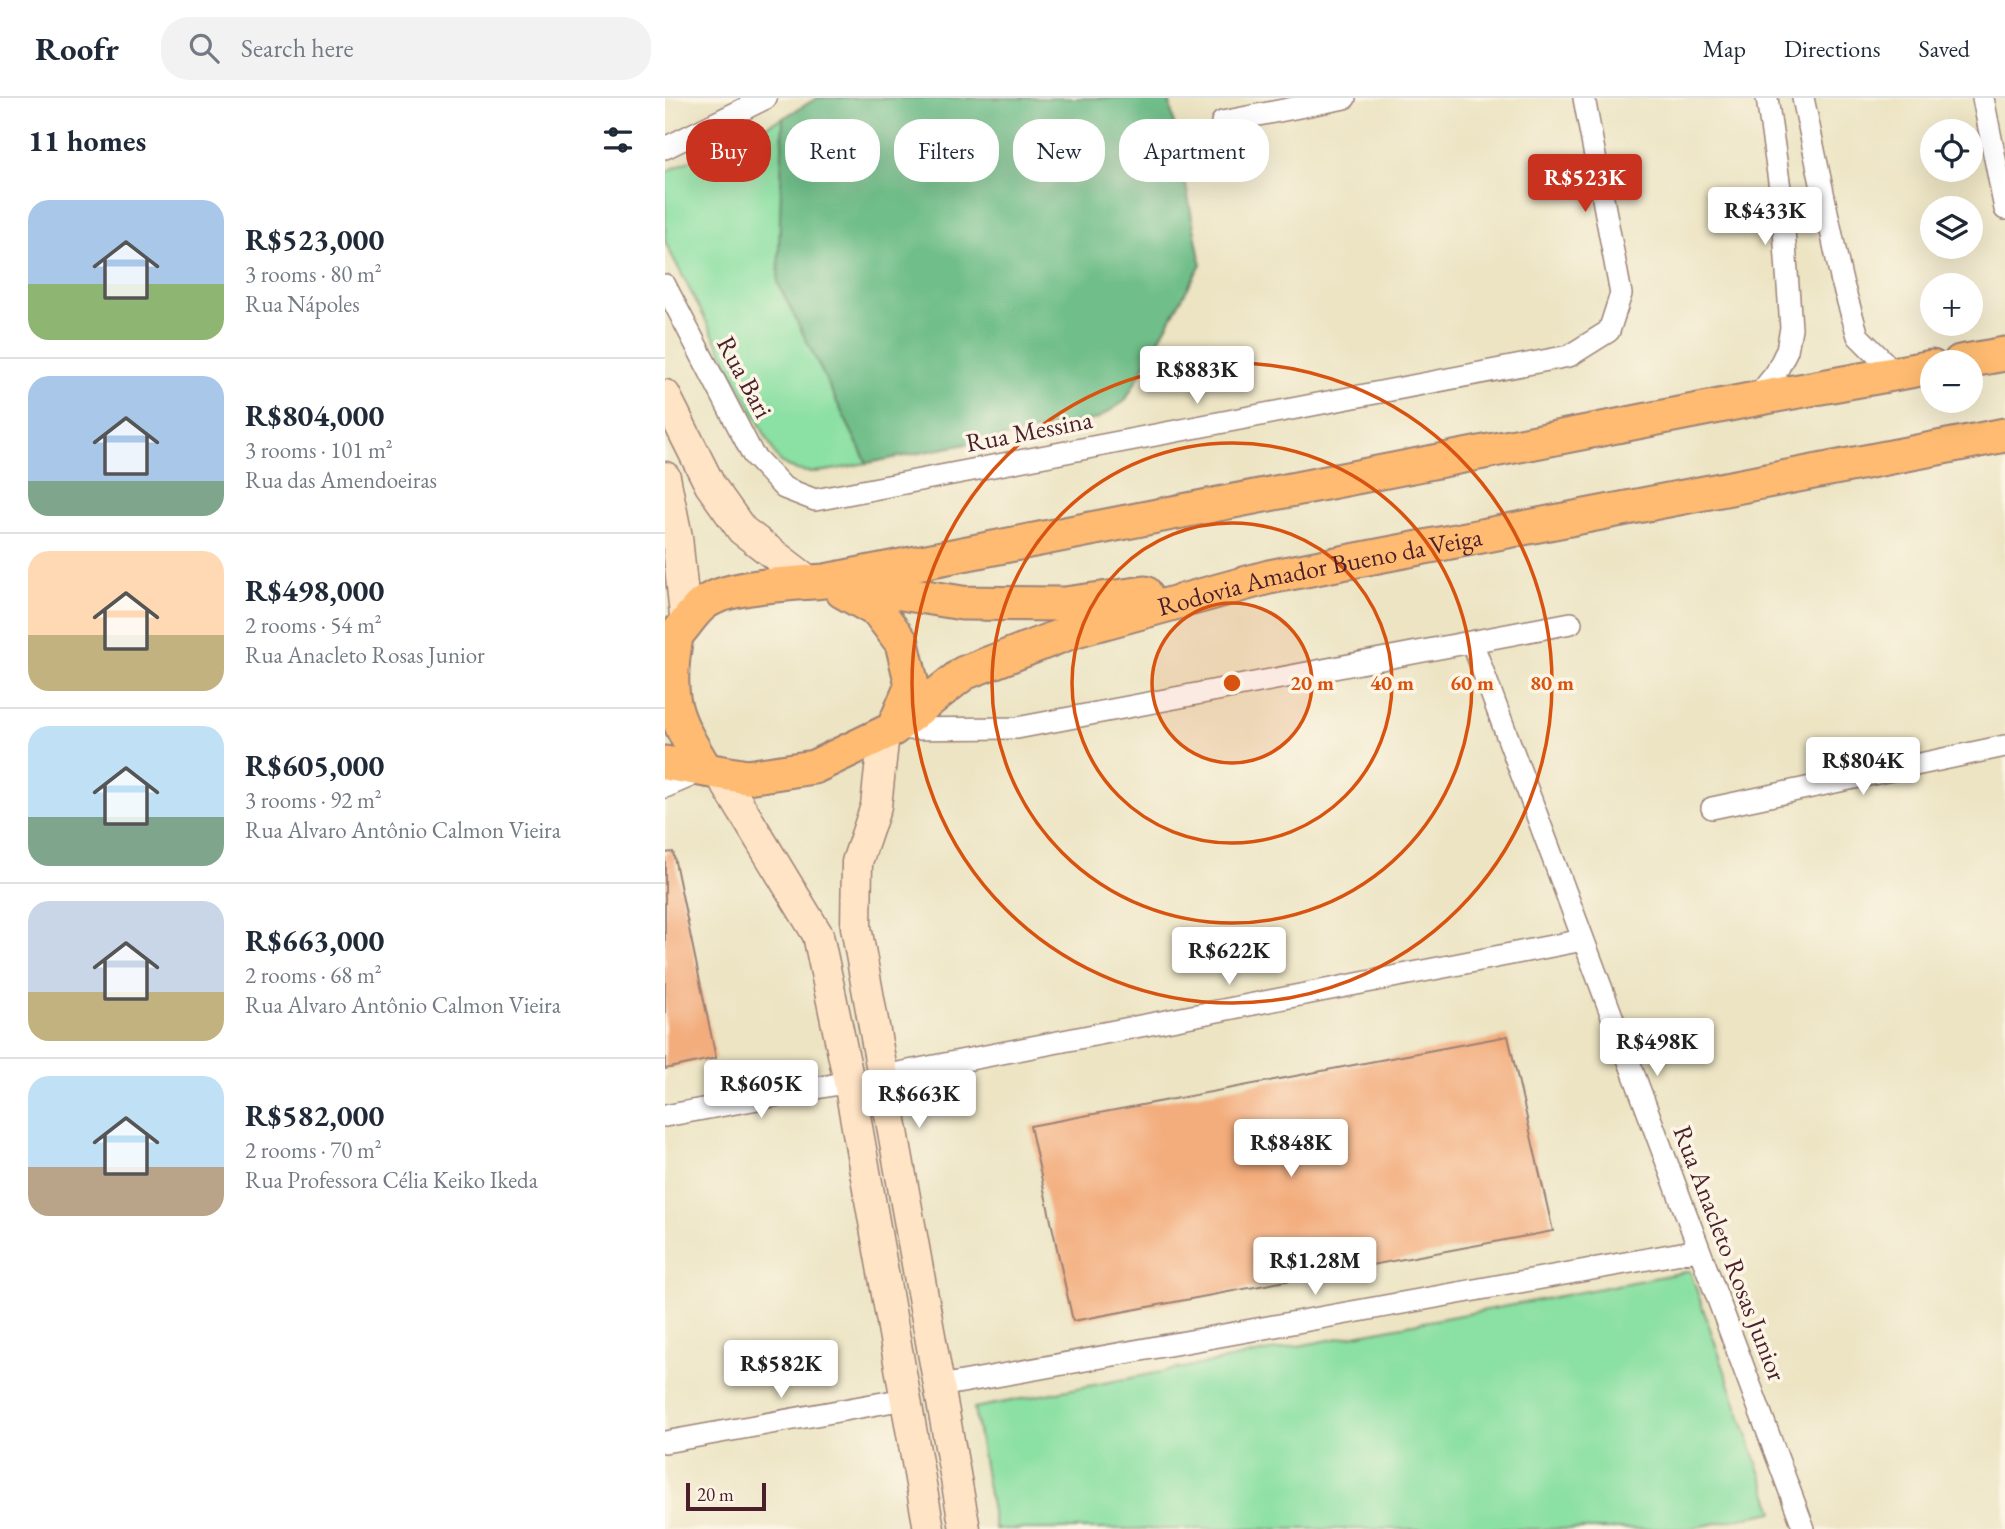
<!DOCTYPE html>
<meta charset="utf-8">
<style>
:root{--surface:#fff;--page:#f2f2f3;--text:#1f2937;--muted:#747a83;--line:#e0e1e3;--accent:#c8321e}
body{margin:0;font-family:"EB Garamond",serif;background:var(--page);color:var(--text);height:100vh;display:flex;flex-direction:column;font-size:26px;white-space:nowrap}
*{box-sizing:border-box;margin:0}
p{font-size:23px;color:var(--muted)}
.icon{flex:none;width:38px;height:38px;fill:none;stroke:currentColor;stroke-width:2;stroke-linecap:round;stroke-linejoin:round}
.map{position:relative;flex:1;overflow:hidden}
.drawer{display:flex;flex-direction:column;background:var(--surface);width:665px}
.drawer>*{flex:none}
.hud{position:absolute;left:21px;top:21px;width:665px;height:63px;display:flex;gap:14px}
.controls{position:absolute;left:1255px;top:21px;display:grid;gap:14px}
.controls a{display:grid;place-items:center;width:63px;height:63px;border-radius:50%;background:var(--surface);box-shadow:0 7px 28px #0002;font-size:35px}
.scale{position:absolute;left:21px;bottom:18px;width:80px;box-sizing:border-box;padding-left:7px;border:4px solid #4a1f2b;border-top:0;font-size:19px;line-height:24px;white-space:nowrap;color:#4a1f2b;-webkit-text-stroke:5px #fcf5e5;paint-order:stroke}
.price{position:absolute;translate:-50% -60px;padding:0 16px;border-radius:7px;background:#fff;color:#222;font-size:23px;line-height:46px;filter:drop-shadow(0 2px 4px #0008)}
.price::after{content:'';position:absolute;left:50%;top:42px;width:21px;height:16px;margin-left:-10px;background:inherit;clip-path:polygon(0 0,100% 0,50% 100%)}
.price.current{background:var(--accent);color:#fff}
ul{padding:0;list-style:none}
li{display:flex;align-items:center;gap:21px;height:175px;padding:0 28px}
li+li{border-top:2px solid var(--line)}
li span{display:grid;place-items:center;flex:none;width:196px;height:140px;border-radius:21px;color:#555}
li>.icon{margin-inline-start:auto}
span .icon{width:84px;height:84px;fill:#fffc;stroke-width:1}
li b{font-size:30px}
h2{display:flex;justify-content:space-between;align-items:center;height:84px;padding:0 28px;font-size:30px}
.chip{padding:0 24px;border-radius:28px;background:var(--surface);box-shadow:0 7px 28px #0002;font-size:24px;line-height:63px}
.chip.current{background:var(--accent);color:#fff}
header{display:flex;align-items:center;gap:42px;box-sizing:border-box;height:98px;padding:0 35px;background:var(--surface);border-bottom:2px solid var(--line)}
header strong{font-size:33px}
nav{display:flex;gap:38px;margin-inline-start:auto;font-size:24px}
.search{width:490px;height:63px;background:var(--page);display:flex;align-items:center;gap:18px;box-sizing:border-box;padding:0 24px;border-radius:28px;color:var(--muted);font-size:26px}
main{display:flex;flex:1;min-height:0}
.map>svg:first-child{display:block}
.green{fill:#8be0a3;stroke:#6a8067;stroke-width:2}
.forest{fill:#70be89;stroke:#5d6e5a;stroke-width:2}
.building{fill:#f3ac7c}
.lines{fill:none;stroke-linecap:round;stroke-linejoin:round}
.street-casing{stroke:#9b8277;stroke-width:24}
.secondary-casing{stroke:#9b8277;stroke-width:33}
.primary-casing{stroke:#9b8277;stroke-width:37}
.street{stroke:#fff;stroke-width:21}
.secondary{stroke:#ffe4c6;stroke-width:30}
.primary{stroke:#febb71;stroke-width:33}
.ring{fill:none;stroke:#d8530f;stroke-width:3.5}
.labels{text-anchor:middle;stroke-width:7;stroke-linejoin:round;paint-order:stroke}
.street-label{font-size:26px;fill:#4a1f2b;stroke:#fcf5e5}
.centre{fill:#d8530f;stroke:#fcf5e5;stroke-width:3.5}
.ring-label{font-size:21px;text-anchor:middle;font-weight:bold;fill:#d8530f;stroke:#fcf5e5;stroke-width:7;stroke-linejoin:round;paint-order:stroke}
</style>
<header>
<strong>Roofr</strong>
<div class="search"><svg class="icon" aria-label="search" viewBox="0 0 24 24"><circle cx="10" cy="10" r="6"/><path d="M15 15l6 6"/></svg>Search here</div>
<nav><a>Map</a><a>Directions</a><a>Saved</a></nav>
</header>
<main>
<section class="drawer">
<h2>11 homes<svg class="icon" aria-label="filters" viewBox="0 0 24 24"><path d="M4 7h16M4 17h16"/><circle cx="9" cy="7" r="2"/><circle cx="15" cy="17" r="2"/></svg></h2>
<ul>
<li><span style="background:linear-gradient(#a9c7e8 60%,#8fb573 0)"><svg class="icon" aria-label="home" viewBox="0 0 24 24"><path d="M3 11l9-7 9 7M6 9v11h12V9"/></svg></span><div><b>R$523,000</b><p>3 rooms · 80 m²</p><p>Rua Nápoles</p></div></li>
<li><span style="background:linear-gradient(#a9c7e8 75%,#7fa58c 0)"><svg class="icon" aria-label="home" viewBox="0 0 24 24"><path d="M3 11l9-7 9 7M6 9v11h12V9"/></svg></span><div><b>R$804,000</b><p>3 rooms · 101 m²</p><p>Rua das Amendoeiras</p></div></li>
<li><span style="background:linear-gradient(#ffd9b3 60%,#c2b280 0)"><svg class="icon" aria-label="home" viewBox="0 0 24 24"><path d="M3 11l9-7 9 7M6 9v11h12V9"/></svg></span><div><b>R$498,000</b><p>2 rooms · 54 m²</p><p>Rua Anacleto Rosas Junior</p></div></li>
<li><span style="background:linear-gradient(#bfe0f5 65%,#7fa58c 0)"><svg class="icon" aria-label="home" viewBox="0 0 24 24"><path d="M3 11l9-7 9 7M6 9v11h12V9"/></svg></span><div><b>R$605,000</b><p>3 rooms · 92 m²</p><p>Rua Alvaro Antônio Calmon Vieira</p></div></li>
<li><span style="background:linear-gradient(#c9d6e8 65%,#c2b280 0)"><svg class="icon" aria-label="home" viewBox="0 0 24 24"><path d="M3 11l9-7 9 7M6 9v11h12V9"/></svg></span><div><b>R$663,000</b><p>2 rooms · 68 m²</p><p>Rua Alvaro Antônio Calmon Vieira</p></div></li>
<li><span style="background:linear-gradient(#bfe0f5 65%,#b9a48a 0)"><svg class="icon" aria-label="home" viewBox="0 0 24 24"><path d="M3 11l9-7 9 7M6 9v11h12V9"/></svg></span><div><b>R$582,000</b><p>2 rooms · 70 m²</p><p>Rua Professora Célia Keiko Ikeda</p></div></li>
</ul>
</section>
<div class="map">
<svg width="1340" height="1431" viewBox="0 0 1340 1431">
<rect width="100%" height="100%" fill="#fcf5e5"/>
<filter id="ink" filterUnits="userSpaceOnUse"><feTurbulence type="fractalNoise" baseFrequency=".0143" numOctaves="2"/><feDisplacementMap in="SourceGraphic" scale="14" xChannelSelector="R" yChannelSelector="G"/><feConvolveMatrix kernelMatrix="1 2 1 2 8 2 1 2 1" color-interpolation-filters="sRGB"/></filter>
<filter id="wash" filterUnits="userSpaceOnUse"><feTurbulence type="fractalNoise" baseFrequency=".00686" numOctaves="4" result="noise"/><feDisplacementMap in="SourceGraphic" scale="28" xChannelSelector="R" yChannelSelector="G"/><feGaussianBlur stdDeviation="1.57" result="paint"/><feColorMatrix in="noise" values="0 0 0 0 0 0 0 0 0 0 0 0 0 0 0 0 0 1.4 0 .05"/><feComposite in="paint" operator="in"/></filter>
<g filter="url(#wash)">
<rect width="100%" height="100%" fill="#ece4c3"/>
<path class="green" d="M118,20L114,185L202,365C172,370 136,385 112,360L0,144V74Z
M1025,1173L1109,1414L1021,1431H330L309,1310Z"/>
<path class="forest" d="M152,0H504L536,166L460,303L432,321L202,365L113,185L118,20Z"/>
<g id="blocks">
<path class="building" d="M8,754L51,960L0,971V755Z
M843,938L888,1133L408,1223L365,1028Z"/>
</g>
</g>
<g filter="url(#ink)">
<use href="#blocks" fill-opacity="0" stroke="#9b8277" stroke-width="2"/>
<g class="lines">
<g class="street-casing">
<path id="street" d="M1138,0L1176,180L1193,238L1231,276
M1318,0L1340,111
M557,24L680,0
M0,50L101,0
M0,187L88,357L119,390L150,402L904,258L944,233L956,196L919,0
M1090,301L1111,275L1122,252L1126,230L1117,104L1102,0
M807,544L1139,1431
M228,631L352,630L906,525
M0,689L37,673
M1047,710L1340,648
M218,978L918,842
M0,1018L184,984
M275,1288L1033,1152
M0,1344L240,1301"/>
</g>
<g class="secondary-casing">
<path id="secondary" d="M0,297L45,387L77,432L145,484
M0,379L12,439L21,527
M219,635L211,708L192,764L191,829L300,1431
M54,674L153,837L184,984L264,1431"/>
</g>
<g class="primary-casing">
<g id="primary">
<path d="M1295,264L1340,256"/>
<path d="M182,486L297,505L399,506L480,495"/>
<path d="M177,493L213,513L237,545L247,587L229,629"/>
<path d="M11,539C0,600 9,620 41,672"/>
<path d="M0,545C17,536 23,518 38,506C62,487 128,486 160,483L1090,301L1267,269"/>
<path id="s1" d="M0,665L82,679L149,669L228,631L299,575L411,532L604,479L1340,337"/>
</g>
</g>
<use href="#street" class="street"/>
<use href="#secondary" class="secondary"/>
<use href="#primary" class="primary"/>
</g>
</g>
<circle cx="567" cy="585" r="80" fill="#d8530f" fill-opacity=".12"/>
<g class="ring">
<circle cx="567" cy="585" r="80"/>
<circle cx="567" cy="585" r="160"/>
<circle cx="567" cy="585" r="240"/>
<circle cx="567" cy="585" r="320"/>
</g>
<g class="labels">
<g class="street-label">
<text transform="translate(80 279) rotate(62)" y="9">Rua Bari</text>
<text transform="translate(364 333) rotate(-11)" y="9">Rua Messina</text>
<text dy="9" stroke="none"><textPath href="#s1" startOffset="700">Rodovia Amador Bueno da Veiga</textPath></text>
<text transform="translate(1065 1155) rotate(69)" y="9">Rua Anacleto Rosas Junior</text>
</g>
</g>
<circle cx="567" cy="585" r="10" class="centre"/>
<g class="ring-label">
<text x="647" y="592">20 m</text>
<text x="727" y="592">40 m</text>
<text x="807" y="592">60 m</text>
<text x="887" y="592">80 m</text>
</g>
</svg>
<div class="controls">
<a><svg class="icon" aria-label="locate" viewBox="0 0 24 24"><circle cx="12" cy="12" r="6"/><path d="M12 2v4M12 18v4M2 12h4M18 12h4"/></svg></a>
<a><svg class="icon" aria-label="layers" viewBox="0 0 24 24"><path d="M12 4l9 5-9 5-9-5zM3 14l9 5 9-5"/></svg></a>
<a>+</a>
<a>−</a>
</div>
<div class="scale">20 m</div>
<b class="price current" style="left:920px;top:116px">R$523K</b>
<b class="price" style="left:1100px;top:149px">R$433K</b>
<b class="price" style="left:532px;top:308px">R$883K</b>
<b class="price" style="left:1198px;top:699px">R$804K</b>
<b class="price" style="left:564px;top:889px">R$622K</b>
<b class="price" style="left:992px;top:980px">R$498K</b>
<b class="price" style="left:96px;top:1022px">R$605K</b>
<b class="price" style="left:254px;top:1032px">R$663K</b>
<b class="price" style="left:626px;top:1081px">R$848K</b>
<b class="price" style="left:650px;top:1199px">R$1.28M</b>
<b class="price" style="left:116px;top:1302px">R$582K</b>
<div class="hud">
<a class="chip current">Buy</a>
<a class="chip">Rent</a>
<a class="chip">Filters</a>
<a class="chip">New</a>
<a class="chip">Apartment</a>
</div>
</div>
</main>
